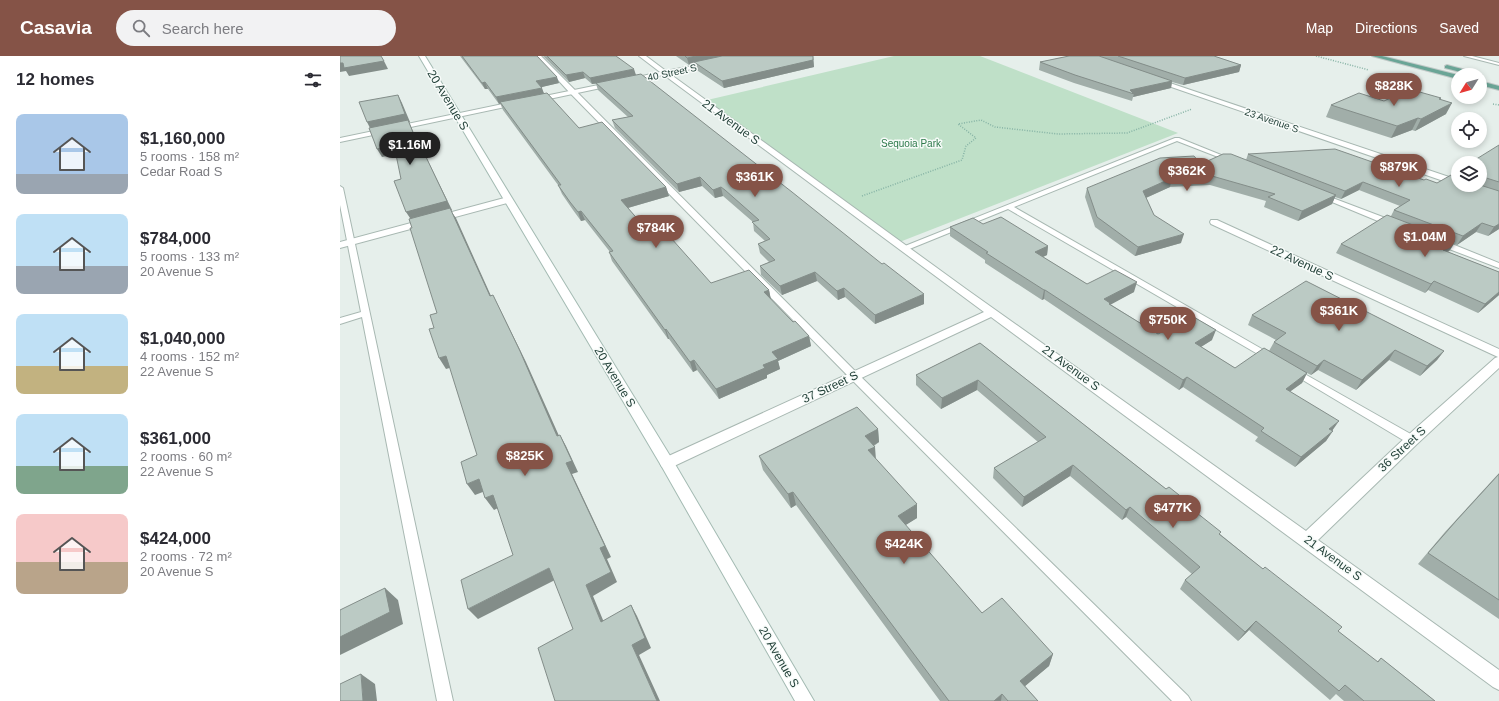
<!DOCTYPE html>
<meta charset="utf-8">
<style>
:root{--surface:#fff;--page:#f2f2f3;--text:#2b2b33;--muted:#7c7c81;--accent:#855347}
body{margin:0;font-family:Helvetica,sans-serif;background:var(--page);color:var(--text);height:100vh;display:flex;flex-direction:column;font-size:15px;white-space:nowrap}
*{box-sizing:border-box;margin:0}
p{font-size:13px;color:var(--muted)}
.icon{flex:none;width:22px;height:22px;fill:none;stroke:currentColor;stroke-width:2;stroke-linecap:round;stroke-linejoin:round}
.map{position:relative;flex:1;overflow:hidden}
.panel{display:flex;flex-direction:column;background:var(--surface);width:340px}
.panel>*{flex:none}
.needle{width:26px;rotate:233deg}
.fabs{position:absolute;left:1111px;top:12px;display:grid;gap:8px}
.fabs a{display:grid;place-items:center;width:36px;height:36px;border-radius:50%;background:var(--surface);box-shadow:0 2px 6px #0003;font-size:20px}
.price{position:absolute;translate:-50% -34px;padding:0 9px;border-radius:14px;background:var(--accent);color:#fff;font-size:13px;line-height:26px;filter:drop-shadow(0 1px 2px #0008)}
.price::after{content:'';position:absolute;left:50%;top:24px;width:12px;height:9px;margin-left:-6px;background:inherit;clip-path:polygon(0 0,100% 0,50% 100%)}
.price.active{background:#222;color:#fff}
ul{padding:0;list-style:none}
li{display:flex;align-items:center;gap:12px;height:100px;padding:0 16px}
li span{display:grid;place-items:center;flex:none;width:112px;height:80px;border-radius:8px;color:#555}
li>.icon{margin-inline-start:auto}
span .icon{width:48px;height:48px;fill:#fffc;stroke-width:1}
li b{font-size:17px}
h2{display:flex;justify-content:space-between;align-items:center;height:48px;padding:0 16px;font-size:17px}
header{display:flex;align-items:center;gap:24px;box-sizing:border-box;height:56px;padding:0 20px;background:var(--accent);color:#fff}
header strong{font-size:19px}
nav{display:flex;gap:22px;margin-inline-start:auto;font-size:14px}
.search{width:280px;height:36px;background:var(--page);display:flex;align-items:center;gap:10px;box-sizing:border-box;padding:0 14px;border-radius:22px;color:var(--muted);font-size:15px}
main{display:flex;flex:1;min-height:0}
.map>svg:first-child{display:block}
.green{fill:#bfe0c8}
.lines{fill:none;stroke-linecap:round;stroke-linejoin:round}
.lane-casing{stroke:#a8b8b2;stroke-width:2}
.street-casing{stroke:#a8b8b2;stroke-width:2}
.secondary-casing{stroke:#a4bbb3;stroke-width:2}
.primary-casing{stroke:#c2cac8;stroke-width:2}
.path{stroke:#86b3a5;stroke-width:1.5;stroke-dasharray:1 1.5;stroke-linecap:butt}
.lane{fill:#fff;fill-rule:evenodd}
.street{fill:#fff;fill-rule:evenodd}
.secondary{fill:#fff;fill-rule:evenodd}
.primary{fill:#6aa596;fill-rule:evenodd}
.wall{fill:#a1aea9}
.shaded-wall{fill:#838d89}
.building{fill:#bbcac4;stroke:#838d89}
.labels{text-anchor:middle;stroke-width:3;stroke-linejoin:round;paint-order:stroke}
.far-street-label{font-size:10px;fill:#24423a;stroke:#f7fbf9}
.far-park-label{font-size:10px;fill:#2d7a4b;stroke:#f7fbf9}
.street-label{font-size:12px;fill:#24423a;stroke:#f7fbf9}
</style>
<header>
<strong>Casavia</strong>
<div class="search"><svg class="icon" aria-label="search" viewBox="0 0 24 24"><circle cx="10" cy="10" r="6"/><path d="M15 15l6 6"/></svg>Search here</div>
<nav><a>Map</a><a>Directions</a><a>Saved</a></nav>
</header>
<main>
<section class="panel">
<h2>12 homes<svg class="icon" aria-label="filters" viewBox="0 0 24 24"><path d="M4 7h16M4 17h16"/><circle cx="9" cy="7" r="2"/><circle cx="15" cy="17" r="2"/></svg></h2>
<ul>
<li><span style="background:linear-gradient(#a9c7e8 75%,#9aa5b1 0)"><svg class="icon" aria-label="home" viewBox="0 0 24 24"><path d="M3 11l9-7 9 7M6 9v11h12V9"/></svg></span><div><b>$1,160,000</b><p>5 rooms · 158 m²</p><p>Cedar Road S</p></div></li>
<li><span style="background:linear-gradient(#bfe0f5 65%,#9aa5b1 0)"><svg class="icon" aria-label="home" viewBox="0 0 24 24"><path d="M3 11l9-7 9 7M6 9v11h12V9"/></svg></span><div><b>$784,000</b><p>5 rooms · 133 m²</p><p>20 Avenue S</p></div></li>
<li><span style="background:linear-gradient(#bfe0f5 65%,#c2b280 0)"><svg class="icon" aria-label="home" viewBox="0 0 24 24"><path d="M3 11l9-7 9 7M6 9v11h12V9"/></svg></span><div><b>$1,040,000</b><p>4 rooms · 152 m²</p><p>22 Avenue S</p></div></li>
<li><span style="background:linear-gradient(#bfe0f5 65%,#7fa58c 0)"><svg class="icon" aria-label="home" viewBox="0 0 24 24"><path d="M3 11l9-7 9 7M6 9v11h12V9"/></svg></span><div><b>$361,000</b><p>2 rooms · 60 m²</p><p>22 Avenue S</p></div></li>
<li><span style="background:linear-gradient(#f6c9c9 60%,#b9a48a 0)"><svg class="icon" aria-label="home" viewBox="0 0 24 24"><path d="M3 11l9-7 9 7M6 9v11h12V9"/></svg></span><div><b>$424,000</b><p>2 rooms · 72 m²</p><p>20 Avenue S</p></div></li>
</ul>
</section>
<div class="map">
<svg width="1159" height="645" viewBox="0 0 1159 645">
<rect width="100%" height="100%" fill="#e6efeb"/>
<path class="green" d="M554,0H640L838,77L557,187L363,45Z"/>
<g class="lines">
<g class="lane-casing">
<path id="lane" d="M196,0H201L518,318L848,640L851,645H832L510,322L230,37Z
M1124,0H1132L1159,7V9Z
M835,82H839L896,105L891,106L837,85L674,151L934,300L936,302L934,304H928L668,153L567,194H564L560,192Z
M0,130L3,132L113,645H97L22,261L0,268V262L21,256L0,149Z
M982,138L1056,166L1057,168L1056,170H1050L980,141V139Z
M1096,184H1102L1159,207V212L1096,188Z
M954,312L1076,381L1078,384L1076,387L1072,388L1068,387L951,317L949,315Z"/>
</g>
<g class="street-casing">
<path id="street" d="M299,0H306L326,15L373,6V8L330,18L626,233L966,475L1067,380L1155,302L1158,301L871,168L870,166L871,164H877L1159,293V312L1077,388L978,484L1159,614V634L1153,631L651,261L332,411L327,412L322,411L320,407L322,403L644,256L324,19L289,25V23L320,16Z
M814,23H818L1118,124V129H1120H1115L814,25Z
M273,26L276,28L275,29L195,46L192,44L195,42Z
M177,45L180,47L179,48L0,86V82Z
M168,141L171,142L172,144L171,146L0,192V186Z"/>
</g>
<g class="secondary-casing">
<path id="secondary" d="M79,0H85L332,403L474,645H455L322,411Z"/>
</g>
<g class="primary-casing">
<path id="primary" d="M1032,0H1042L1118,19V23Z
M1107,9L1141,18L1142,19L1140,21V19H1132L1105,12V10Z
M1140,25L1159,30V34L1140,29Z"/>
</g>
<path class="path" d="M976,0L1029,14
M1129,41L1136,43
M1153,48L1159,49
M522,140L622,104L626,90L636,82L618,68L641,64L655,71L718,78L787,77L852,53"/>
<use href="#lane" class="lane"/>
<use href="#street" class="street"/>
<use href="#secondary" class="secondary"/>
<use href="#primary" class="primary"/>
</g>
<path class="wall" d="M120,0H197L219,27L201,31L204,37L239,72L326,131L329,140L288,152L314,182L371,227L429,234L431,244L453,266L469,280L471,290L438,305L440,313L427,319V322L379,343L357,314L353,316L329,283H328L272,205L269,196H270L245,164L241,165L233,154L222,138L218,129L163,54L160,47L159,48L148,33H145Z
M203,0H276L296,19L584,248L535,268L505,241L498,244L477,225L442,239L421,219L420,210L429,206L420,197L418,188L425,185L414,175L413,166L383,140L375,142L362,130L339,136L275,72L272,64L288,61L258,34L256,28H252L245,22L229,26Z
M336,0H473L474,11L384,32L355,13L354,8L349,9Z
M729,0H874L901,9L899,16L843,29L832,26L831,32L793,41L792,45L734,27L699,14L700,6Z
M1101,42L1100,44L1106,58L1075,75L1072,74L1051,82L986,61L991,49L1044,45Z
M1159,89V173L1148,180L1136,176L1117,189L1114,188L1110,194L1108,196L1159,216V239L1138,257L1088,234L1085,237L996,197L1001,188L1051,160L1054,154L1060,150L1019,134L1001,143L995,141L992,148L958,165L924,151L926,145L870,129L830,131L806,142L814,159L841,187L795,200L755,171L745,141L747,132L861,108L906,104L908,98L1084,124L1097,127L1116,120L1118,116V129H1140V107Z
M643,168L708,190L707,199L703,201L747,228L794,236L770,248L818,278L872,284L861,291L895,312L929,295L934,286L936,284L908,269L912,259L1104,295L1097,304L1080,320L1049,304L1016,334L978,314L971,319L967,317L962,327L950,335L992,375L986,385L955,411L915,385L918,381L843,331L839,334L704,243L702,244L645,207V204L610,180V171Z
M640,287L858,458L880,478L998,575L1037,606L1041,602L1095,645H1004L996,638L990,644L909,574L898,585L840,533L845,524L852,518L786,461L782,464L730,420L682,451L653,422L654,412L698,386L637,334L601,353L576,329V319Z
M538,373L539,386L534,390L535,402L577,462L565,469L642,557L713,598L709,610L685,630L698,645H600L456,449L451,452L423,414L419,400Z
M1159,417V563L1078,508L1105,476Z"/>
<path class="shaded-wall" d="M356,0H390L354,6V8L349,9L347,2Z
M473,0L474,11L384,32L382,25Z
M44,5L48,13L9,20L6,15L0,16V7Z
M901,9L899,16L843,29L845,22Z
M294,13L296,19L252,28L250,22Z
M243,16L245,22L229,26L226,19Z
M217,21L219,27L198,32L196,25Z
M832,25L831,32L793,41L794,38L790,34Z
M145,26L148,33H145L142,27Z
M202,32L204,38L159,48L156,41Z
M58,39L62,47L70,66H69L72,73L88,110L31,74L27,66Z
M1112,47L1106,58L1075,75L1081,63Z
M1078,62L1072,74L1051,82L1057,70Z
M54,89L58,98L42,101L37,93Z
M86,101L112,154L111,155L116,162L156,251L72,165L66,156Z
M360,121L362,130L339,136L337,128Z
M832,122L830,131L801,144L803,135Z
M1023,126L1019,134L1001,143L1005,135Z
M326,131L329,140L284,153L281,144Z
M381,131L383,140L375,142L373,134Z
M996,139L992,148L958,165L962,155Z
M241,155L245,164L241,165L238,156Z
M1142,167L1136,176L1117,189L1123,180Z
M1159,168V173L1148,180L1154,171Z
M844,178L841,187L795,200L798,191Z
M1115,185L1110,194L1098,203L1103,194Z
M708,190L707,199L694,205L695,196Z
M475,216L477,225L442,239L440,230Z
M1094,225L1088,234L1085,237L1091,228Z
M797,226L794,236L770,249L764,243Z
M504,232L505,241L498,244L497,235Z
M429,234L431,244L424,236Z
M704,234H705L704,243L702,244Z
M1159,236V239L1138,257L1145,248Z
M584,238V248L535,268V259Z
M153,239L186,306L224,391L217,380Z
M326,273L329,283H328L325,274Z
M876,274L872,284L851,297L855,287Z
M469,280L471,290L438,305L440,313L427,319V322L379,343L376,333L432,296Z
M1055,294L1049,304L1016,334L1022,324Z
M1104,295L1097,304L1080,320L1087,310Z
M106,300L113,311L106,313L99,302Z
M354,304L357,314L353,316L350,306Z
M984,304L978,314L971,319L977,310Z
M967,317L962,327L940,343L946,333Z
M847,321L843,331L839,334L843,324Z
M638,324L637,334L601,353L602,342Z
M999,365L992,375L989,373Z
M538,373L539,386L526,394L525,380Z
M993,375L986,385L955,411L961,401Z
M220,379L226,390L238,416L232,418L271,501L267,503L277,526L253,540L268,576L261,566L246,529L260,492L226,407Z
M535,391L536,404L528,394Z
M733,409L730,420L682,451L684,441Z
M139,423L148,434L135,439L127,428Z
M453,436L456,449L451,452L448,438Z
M153,439L162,450L154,454L145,442Z
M577,448V462L558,474V460Z
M790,451L786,461L782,464L786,454Z
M209,512L217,523L138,563L128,553Z
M45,532L58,544L63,568L0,599V581Z
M291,549L297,560L311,592L299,599L320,645H317L292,589Z
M916,565L909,574L898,585L905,576Z
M713,598L709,610L678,636L680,625Z
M21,618L35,628L37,645H23Z
M662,638L661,645H654Z"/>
<path class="building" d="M0,0H41L44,5L4,12L3,7H0Z
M122,0H197L217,21L196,25L202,32L156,41L145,26L142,27Z
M207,0H276L294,13L250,22L243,16L226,19Z
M345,0H356L347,2Z
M382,0H473V4L382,25L354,6Z
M729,0H759L832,25L790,34L794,38L735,19L700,6Z
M778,0H874L901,9L845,22Z
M301,18L452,136L542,208L544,207L584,238L535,259L504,232L497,235L475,216L440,230L420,210L435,204L418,188L430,183L412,166L419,164L385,134L381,131L373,134L360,121L337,128L272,64L293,60L256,27Z
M1069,33L1101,42L1099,43L1112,47L1081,63L1078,62L1057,70L991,49L1019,37L1044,45Z
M207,37L239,72L262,66L326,131L281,144L314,182L325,178L329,182H331L371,227L409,214L429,234L424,236L453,266L455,265L469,280L432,296L438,303L423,309L425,312L376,333L354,304L350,306L326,273L325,274L269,196L273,195L241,155L238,156L230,146L218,129H221L160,46Z
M58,39L65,58L27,66L19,46Z
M68,64L83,101H86L107,145L66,156L54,125L61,123L54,89L37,93L29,72Z
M1159,89V126L1140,120V107H1130Z
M995,93L1084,124L1086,123L1097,127L1111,119L1118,121V129H1140L1159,135V168L1154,171L1142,167L1123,180L1054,154L1070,144L1023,126L1005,135L908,98Z
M883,98H891L996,139L962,155L928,141L935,138L872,120L832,122L803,135L814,159L844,178L798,191L757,161L747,132L820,102L854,100L861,108Z
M110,152L150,240L153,239L180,295L217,380L220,379L232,405L226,407L265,490L260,492L271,516L246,529L261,566L291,549L305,582L292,589L317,645H215L198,592L233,573L209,512L128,553L121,524L173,499L153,439L145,442L139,423L127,428L121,406L137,399L106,300L99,302L89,273L94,272L90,259L97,257L70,172H72L69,163Z
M1047,159L1115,185L1103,194L1159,216V236L1145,248L1094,225L1091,228L1001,188Z
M661,161L708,190L695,196L747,228L775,214L797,226L764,243L770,247L769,248L818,278L852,260L876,274L855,287L895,312L924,292L967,317L946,333L999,365L989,373L993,375L961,401L921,375L924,372L847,321L843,324L705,234H704L646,197L648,196L610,171L633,162L643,168Z
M966,225L1104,295L1087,310L1055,294L1022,324L984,304L977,310L934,286L946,277L912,259Z
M640,287L826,433L829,431L859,455L857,457L881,476L879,478L923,513L925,511L1002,571L998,575L1038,606L1041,602L1095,645H1024L1005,629L999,635L916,565L905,576L845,524L860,511L790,451L786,454L733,409L684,441L654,412L706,381L638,324L602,342L576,319Z
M517,351L538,373L525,380L535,391L528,394L577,448L558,460L642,557L662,542L713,598L680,625L698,645H668L662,638L654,645H609L453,436L448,438L419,400Z
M1159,418V544L1088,497L1116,465Z
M45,532L50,556L0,581V554Z
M21,618L23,645H0V628Z"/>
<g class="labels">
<g class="far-street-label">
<text transform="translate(332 16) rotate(-12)" y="4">40 Street S</text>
<text transform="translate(932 64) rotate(19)" y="4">23 Avenue S</text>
</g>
<g class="far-park-label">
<text x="571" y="91">Sequoia Park</text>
</g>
<g class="street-label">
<text transform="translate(108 44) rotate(59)" y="4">20 Avenue S</text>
<text transform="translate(391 66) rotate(36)" y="4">21 Avenue S</text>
<text transform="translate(962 207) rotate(25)" y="4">22 Avenue S</text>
<text transform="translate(731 312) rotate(36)" y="4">21 Avenue S</text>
<text transform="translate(275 321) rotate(59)" y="4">20 Avenue S</text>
<text transform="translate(490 331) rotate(-25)" y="4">37 Street S</text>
<text transform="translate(1062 393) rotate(-43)" y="4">36 Street S</text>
<text transform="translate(993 502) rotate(36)" y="4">21 Avenue S</text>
<text transform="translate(439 601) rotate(60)" y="4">20 Avenue S</text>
</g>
</g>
</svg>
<div class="fabs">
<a><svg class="needle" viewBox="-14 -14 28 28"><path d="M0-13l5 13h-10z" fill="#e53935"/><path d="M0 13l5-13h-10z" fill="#7c7c81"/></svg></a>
<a><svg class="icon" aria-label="locate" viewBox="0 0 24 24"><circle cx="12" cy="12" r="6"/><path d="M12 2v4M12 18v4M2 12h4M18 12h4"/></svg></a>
<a><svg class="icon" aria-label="layers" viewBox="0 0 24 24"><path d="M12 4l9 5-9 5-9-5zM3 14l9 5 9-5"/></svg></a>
</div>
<b class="price" style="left:1054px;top:51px">$828K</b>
<b class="price active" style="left:70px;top:110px">$1.16M</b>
<b class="price" style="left:1059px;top:132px">$879K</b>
<b class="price" style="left:847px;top:136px">$362K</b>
<b class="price" style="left:415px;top:142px">$361K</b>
<b class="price" style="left:316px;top:193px">$784K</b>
<b class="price" style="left:1085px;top:202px">$1.04M</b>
<b class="price" style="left:999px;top:276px">$361K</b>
<b class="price" style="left:828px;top:285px">$750K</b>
<b class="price" style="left:185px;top:421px">$825K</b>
<b class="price" style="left:833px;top:473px">$477K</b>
<b class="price" style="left:564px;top:509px">$424K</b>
</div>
</main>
